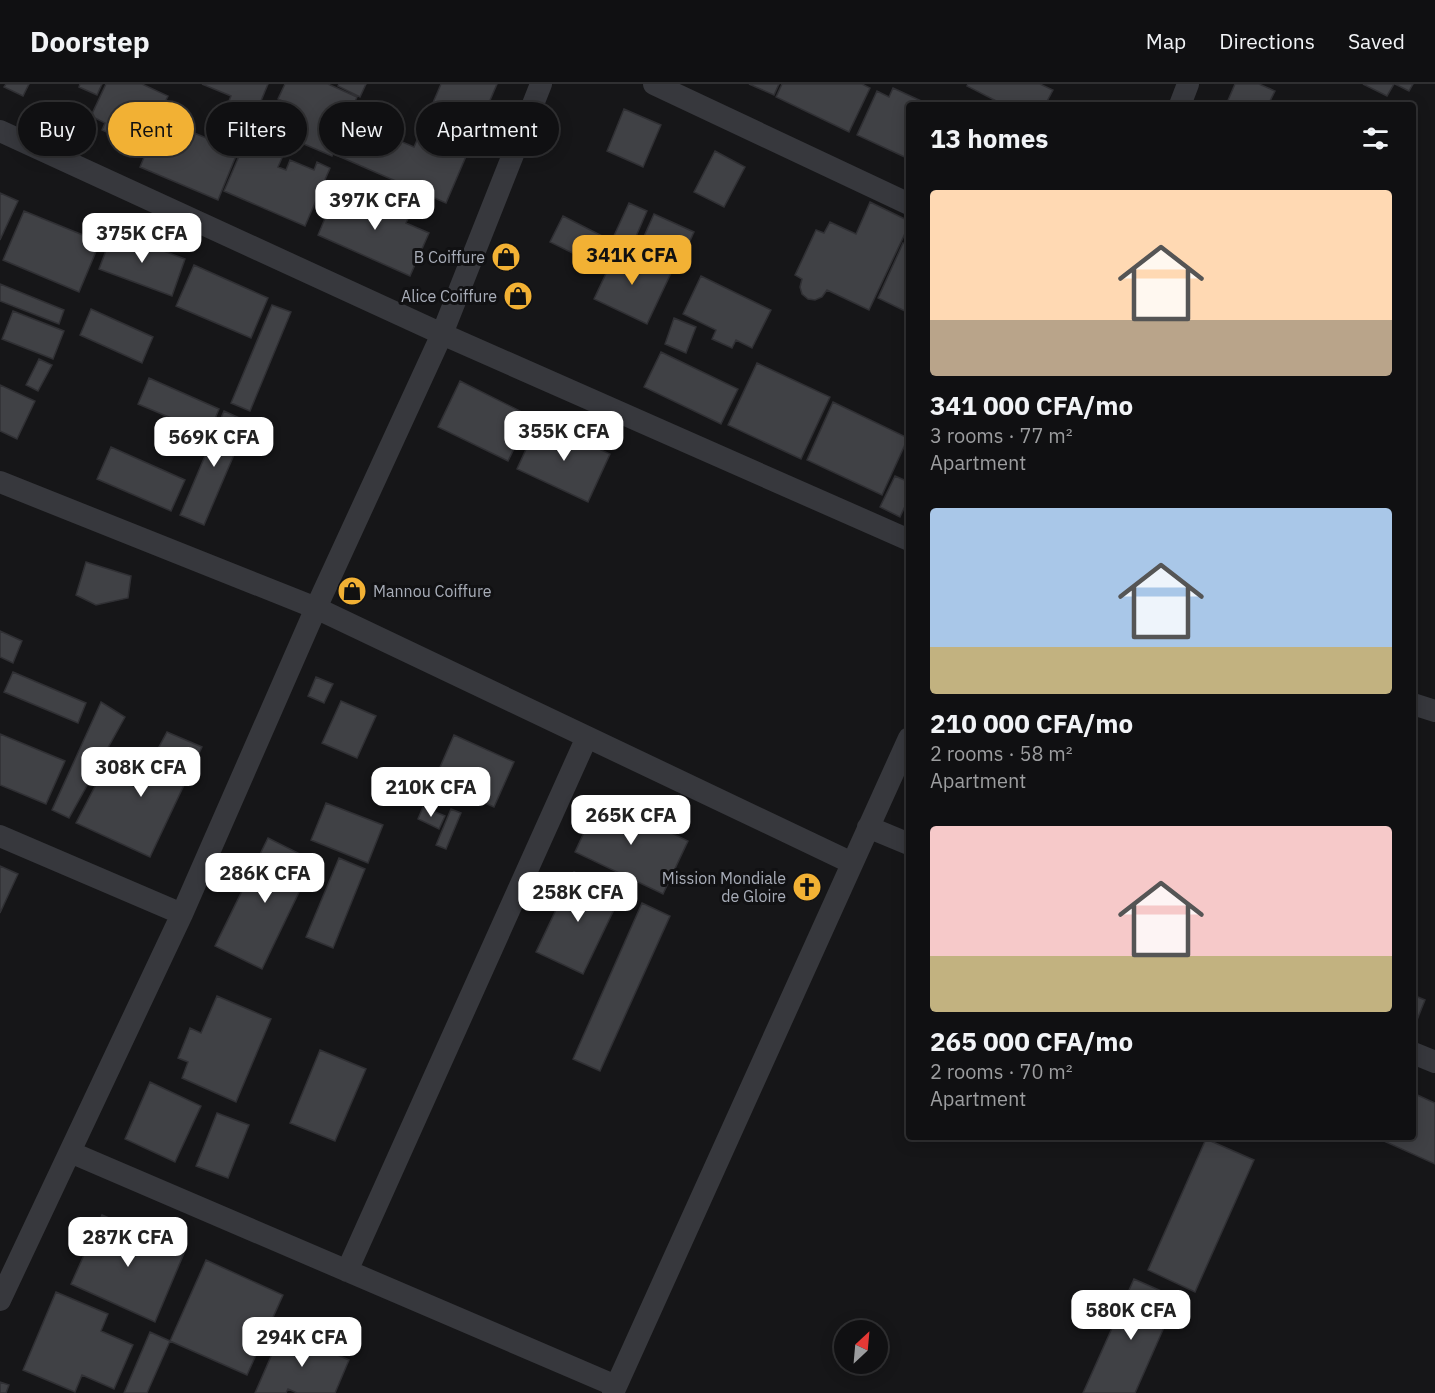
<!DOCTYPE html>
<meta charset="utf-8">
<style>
:root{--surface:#101012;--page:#1e1e20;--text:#f1f3f6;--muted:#9c9d9f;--line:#303032;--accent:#f2b134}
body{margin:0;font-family:"IBM Plex Sans",sans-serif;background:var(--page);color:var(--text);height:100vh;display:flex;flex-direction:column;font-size:22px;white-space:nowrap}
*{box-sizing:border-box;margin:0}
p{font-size:20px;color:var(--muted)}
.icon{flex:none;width:33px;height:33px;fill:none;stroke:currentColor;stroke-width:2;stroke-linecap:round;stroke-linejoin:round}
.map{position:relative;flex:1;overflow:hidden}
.details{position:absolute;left:906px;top:18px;width:510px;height:1038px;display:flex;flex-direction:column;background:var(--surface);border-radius:6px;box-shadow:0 3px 15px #0003,0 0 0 2px var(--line)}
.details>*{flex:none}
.guide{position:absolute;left:18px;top:18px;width:570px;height:54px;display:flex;gap:12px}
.needle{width:39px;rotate:26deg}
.fabs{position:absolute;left:834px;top:1236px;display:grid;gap:12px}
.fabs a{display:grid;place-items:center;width:54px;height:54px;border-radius:50%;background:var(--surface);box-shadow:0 3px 15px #0003,0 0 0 2px var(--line);font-size:30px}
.price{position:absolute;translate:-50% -51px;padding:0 14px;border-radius:12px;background:#fff;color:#222;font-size:20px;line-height:39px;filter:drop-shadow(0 2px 3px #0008)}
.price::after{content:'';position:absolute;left:50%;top:36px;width:18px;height:14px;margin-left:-9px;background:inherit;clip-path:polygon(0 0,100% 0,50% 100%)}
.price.current{background:var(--accent);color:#111}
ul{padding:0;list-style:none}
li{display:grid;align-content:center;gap:12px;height:318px;padding:0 24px}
li span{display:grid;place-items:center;height:186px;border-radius:6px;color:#555}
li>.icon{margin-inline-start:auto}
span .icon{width:108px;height:108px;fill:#fffc;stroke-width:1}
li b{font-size:26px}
h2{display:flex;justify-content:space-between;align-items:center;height:72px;padding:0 24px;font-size:26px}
.tag{padding:0 21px;border-radius:27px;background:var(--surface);box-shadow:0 3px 15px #0003,0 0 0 2px var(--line);font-size:21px;line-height:54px}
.tag.current{background:var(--accent);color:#111}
header{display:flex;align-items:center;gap:36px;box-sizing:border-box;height:84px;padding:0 30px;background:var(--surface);border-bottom:2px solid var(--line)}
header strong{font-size:28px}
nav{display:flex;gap:33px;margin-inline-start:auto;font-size:21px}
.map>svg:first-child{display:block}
.building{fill:#404145;stroke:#303034;stroke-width:1.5}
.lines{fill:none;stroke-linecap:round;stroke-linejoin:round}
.minor{stroke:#37383d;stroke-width:22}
.labels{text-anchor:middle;stroke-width:6;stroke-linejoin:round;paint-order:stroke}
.poi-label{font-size:16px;fill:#a8adb8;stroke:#111113;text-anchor:end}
</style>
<header>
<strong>Doorstep</strong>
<nav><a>Map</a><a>Directions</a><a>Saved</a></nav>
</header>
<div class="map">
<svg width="1435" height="1309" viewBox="0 0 1435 1309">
<rect width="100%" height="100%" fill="#161618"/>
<path class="building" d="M6,0H29L23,12L4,3Z
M80,0H102L97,11L79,3Z
M106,0H142L168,12L143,65L102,46L105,39L91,32Z
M202,0H268L241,65L214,54L231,12Z
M285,0H328L357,13L332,72L285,52L298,24L278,15Z
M339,0H366L360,13L338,2Z
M441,0H497L446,119L336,71L351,36L414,63Z
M749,0H779L774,11Z
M782,0H862L870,4L849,48L776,13Z
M968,0H1040L1053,6L1045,21H1004L967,2Z
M1235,0H1259L1275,7L1268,21H1226Z
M1363,0H1394L1387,12Z
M1395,0H1413L1409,7Z
M893,4L930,21H909V75L857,51L877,7L889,13Z
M261,21L292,35L285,51L273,46L267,59L285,67L278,83L286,86L290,76L314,86L317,78L330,84L305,142L224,107Z
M624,25L661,41L643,83L607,67Z
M160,35L238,67L218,116L140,83Z
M715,67L745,83L724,123L694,108Z
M336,108L365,121L371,108L412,126L406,139L429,149L410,192L318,151Z
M0,109L18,117L0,156Z
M870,118L909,137V141L869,226L827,206L822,213L815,216L808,215L802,210L800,203L802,195L795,191L816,146L824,149L830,138L856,150Z
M629,119L647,127L631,164L612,156Z
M24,127L100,158L79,208L3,176Z
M654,130L694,148L677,186L637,168Z
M563,132L616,159L603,184L550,158Z
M113,148L185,175L172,212L99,185Z
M903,159L909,161V229L878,214Z
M618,164L671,189L647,240L594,215Z
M194,181L268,214L251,254L176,222Z
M701,192L771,226L752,264L736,256L732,264L712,255L716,246L683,230Z
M0,200L64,226L59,240L0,217Z
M272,221L291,228L250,327L231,319Z
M91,225L153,253L142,279L80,251Z
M13,227L64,247L53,275L2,255Z
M674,234L696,243L686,269L665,260Z
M661,268L738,305L721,340L644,303Z
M39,275L52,281L38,307L26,301Z
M757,279L830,313L801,375L728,341Z
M149,294L219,325L209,350L138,320Z
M460,297L530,332L508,377L438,343Z
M0,301L35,317L17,355L0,347Z
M833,318L908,354L882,411L807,376Z
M224,327L248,338L204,441L180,431Z
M539,337L610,370L588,418L517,385Z
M111,363L185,396L171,427L97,395Z
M895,392L909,398V419L907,418L900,433L880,423Z
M86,478L131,492L128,514L96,521L76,511Z
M0,547L22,557L13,579L0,573Z
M13,588L86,619L78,639L4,608Z
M316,593L333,600L324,619L308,612Z
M341,617L376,632L357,674L322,659Z
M101,618L125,633L69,734L52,726Z
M167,648L202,663L150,773L76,739L103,687L137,704Z
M0,650L65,677L46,720L0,701Z
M454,651L514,678L494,723L434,697Z
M600,714L688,757L663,810L575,768Z
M326,719L383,741L368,779L311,756Z
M423,723L445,732L439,745L418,735Z
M451,725L461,729L446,765L436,761Z
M268,754L314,777L262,885L215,862Z
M339,774L365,785L333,864L306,853Z
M0,782L18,790L0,829Z
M574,788L621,811L583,890L536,868Z
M642,819L670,832L600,987L573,975Z
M1413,911L1425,916L1413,946Z
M217,912L271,935L236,1018L182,994L188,978L178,974L190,944L201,949Z
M320,966L366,985L335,1057L290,1039Z
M150,998L201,1022L175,1078L125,1055Z
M1413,1009L1435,1019V1080L1375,1053H1413Z
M217,1029L249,1041L228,1094L196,1082Z
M1206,1055L1254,1076L1195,1208L1148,1186Z
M102,1131L185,1167L155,1238L71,1200Z
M206,1176L283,1211L247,1291L170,1257Z
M1134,1195L1177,1214L1135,1309H1083Z
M56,1208L108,1230L101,1247L133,1261L114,1305L82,1291L75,1308L23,1286Z
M282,1247L349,1276L335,1309H297L288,1305L286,1309H255Z
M150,1248L170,1257L147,1309H124Z
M0,1298L9,1301L6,1309H0Z"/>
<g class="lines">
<path class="minor" d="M654,0L909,120
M1180,21L1188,0
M0,47L442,250L909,456
M0,398L316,524L852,779
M1413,620L1435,627
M868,743L909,760
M0,752L182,830
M1413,969L1435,978
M70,1068L616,1302
M347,1187L587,653
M0,1216L182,830L316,524L442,250L541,0
M613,1309L909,654"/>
</g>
<defs>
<g id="shop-disc" transform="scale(1.5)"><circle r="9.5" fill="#f2b134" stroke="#111113"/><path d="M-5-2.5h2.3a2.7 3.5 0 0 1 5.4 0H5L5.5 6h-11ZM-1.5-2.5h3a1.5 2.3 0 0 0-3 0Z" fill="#111"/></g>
<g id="church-disc" transform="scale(1.5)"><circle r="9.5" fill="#f2b134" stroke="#111113"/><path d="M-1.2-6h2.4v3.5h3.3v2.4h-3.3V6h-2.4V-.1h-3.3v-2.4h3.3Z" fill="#111"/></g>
</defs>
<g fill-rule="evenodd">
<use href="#shop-disc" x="506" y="173"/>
<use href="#shop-disc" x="518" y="212"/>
<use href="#shop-disc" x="352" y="507"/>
<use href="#church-disc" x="807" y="803"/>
</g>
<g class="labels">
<g class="poi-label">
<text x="485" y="179">B Coiffure</text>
<text x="497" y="218">Alice Coiffure</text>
<text x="373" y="513" text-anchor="start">Mannou Coiffure</text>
<text x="786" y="800">Mission Mondiale<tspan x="786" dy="18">de Gloire</tspan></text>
</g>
</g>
</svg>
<div class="fabs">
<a><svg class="needle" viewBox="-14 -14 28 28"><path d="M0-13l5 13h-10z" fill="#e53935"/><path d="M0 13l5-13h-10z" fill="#9c9d9f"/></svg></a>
</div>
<b class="price" style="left:375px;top:147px">397K CFA</b>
<b class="price" style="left:142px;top:180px">375K CFA</b>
<b class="price current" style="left:632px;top:202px">341K CFA</b>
<b class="price" style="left:564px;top:378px">355K CFA</b>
<b class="price" style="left:214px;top:384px">569K CFA</b>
<b class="price" style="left:141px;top:714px">308K CFA</b>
<b class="price" style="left:431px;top:734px">210K CFA</b>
<b class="price" style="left:631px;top:762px">265K CFA</b>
<b class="price" style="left:265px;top:820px">286K CFA</b>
<b class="price" style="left:578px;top:839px">258K CFA</b>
<b class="price" style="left:128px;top:1184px">287K CFA</b>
<b class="price" style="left:1131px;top:1257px">580K CFA</b>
<b class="price" style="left:302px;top:1284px">294K CFA</b>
<div class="guide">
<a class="tag">Buy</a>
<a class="tag current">Rent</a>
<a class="tag">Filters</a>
<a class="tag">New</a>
<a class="tag">Apartment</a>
</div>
<section class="details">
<h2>13 homes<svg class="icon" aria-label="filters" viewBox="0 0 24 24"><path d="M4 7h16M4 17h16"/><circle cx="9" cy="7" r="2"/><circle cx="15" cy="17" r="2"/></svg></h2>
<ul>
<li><span style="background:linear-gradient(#ffd9b3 70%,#b9a48a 0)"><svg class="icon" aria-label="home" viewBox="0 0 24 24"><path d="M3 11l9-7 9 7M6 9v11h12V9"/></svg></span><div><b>341 000 CFA/mo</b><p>3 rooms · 77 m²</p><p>Apartment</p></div></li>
<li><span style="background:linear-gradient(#a9c7e8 75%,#c2b280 0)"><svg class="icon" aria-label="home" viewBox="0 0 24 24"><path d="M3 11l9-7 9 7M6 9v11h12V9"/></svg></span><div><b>210 000 CFA/mo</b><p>2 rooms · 58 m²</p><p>Apartment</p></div></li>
<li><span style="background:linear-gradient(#f6c9c9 70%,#c2b280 0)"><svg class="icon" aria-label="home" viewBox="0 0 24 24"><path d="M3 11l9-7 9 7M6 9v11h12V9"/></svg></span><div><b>265 000 CFA/mo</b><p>2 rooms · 70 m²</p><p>Apartment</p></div></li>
</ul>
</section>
</div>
